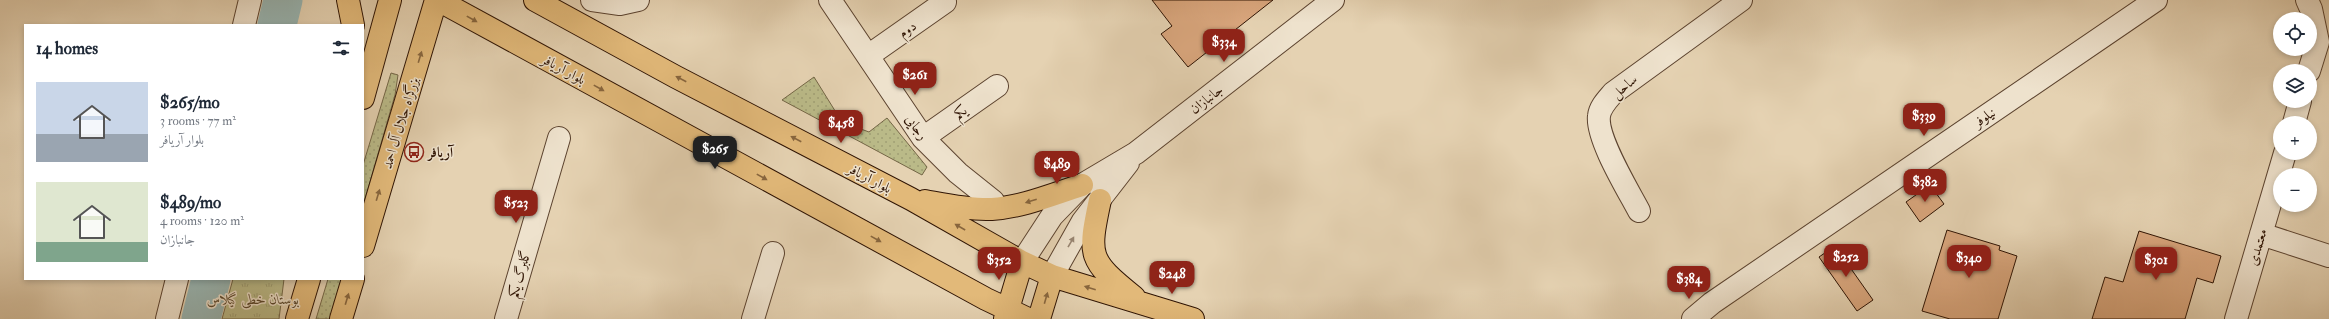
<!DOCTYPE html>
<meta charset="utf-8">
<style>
:root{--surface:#fff;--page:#f2f2f3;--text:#1f2937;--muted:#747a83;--accent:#8f2418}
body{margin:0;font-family:"IM FELL Double Pica",Amiri,serif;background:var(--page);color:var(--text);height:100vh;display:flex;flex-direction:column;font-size:15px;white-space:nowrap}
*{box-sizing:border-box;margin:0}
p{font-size:13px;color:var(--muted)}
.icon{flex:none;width:22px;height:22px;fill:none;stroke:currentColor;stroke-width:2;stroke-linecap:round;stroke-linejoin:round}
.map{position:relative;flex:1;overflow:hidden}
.sheet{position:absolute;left:24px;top:24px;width:340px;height:256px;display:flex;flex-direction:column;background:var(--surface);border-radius:0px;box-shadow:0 2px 6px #0003}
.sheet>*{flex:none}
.fabs{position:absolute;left:2273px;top:12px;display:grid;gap:8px}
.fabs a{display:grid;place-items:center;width:44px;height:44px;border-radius:50%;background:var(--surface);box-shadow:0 2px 6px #0003;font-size:20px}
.price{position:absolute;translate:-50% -34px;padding:0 9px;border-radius:8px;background:var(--accent);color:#fff;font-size:13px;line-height:26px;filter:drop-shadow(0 1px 2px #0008)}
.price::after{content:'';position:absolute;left:50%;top:24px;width:12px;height:9px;margin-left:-6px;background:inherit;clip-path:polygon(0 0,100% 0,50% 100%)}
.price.active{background:#222;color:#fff}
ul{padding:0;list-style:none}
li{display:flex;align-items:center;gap:12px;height:100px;padding:0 12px}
li span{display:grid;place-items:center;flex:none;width:112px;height:80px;border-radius:0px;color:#555}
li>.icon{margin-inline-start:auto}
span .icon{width:48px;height:48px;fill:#fffc;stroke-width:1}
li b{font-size:17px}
h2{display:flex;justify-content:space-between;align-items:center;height:48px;padding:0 12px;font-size:17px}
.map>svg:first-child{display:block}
.grass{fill:url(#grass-dots);stroke:#746646}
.park{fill:url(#park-tufts);stroke:#746646}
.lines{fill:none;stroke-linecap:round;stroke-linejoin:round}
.river{stroke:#98b6b4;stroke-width:39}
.building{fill:#d9a67d;stroke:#2e1303}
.minor-casing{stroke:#5c432f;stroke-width:24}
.major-casing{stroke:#2e1303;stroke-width:24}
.highway-casing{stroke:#2e1303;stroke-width:24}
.minor{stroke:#eee2cd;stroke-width:22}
.major{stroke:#e2b979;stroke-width:22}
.highway{stroke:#e2b979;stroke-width:22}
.oneway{fill:#88663e}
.oneway2{fill:#988572}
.labels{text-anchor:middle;stroke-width:3;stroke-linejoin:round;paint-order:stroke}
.street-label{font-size:14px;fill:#2e1303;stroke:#eee2cd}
.poi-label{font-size:14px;font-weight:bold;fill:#2e1303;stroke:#eee2cd;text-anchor:start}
.park-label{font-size:14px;font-style:italic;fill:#58452b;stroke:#eee2cd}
</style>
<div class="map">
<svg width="2329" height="319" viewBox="0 0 2329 319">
<defs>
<pattern id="grass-dots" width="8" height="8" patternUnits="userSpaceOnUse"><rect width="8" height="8" fill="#baba88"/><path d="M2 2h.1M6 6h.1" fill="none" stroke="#a09f74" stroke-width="1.8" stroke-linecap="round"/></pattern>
<pattern id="park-tufts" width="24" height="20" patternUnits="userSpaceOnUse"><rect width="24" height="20" fill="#baba88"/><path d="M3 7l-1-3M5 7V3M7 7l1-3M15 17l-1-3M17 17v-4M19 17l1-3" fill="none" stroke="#a09f74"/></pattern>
</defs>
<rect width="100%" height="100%" fill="#e5d2b2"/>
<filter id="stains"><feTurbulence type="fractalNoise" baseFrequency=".005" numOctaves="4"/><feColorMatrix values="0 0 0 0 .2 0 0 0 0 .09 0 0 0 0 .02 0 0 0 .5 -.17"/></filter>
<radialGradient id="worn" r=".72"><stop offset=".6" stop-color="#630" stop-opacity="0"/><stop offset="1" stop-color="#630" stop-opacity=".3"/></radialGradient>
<path class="grass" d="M391,73L398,75L395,95L363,206V165Z
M814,77L842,122L869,132L887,118L927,167L922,175L782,100Z
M328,279H342L331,319H316Z"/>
<path class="park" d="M233,279H284L279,319H222Z"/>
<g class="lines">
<path class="river" d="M277,25L283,0
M201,319L211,279"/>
</g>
<path class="building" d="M1152,0H1273L1188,67L1161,34L1172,26Z
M1930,185L1944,204L1920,222L1906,202Z
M1947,230L2000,246L1999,250L2017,256L1998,319H1950L1922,311Z
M2139,231L2221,256L2213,283L2197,278L2185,319H2092L2105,277L2123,282Z
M1835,246L1873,300L1857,311L1819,257Z"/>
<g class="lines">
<g class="minor-casing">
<path id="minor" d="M592,0L620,4L638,0
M830,0L923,138L958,173L993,201
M2307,0L2311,9L2318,42L2309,71
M244,25L250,0
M868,56L945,2
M2294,123L2300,101
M923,138L997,86
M1639,211C1628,190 1596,138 1599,116C1600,107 1607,100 1613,93L1741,0
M2261,234L2329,256
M1022,262L1052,216L1082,185L1136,153L1333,0
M1052,276L1083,221L1128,163
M167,319L177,279
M506,319L559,138
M753,319L773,253
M1693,319L1712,303L2156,0
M2236,319L2285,153"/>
</g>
<g class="major-casing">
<path id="major" d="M438,0L986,299L1028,319
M535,0L676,77L911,199L1022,262L1052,276L1193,319
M1100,200C1088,256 1088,260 1134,297
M925,201C947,205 970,210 992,209C1023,207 1053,194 1082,185
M1005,319L1022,262
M1039,319L1052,276"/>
</g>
<g class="highway-casing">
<path id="highway" d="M348,0L353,25
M363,98L390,0
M363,246L436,0
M297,319L309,279
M341,319L353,279"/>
</g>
<use href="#minor" class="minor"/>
<use href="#major" class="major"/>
<use href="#highway" class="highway"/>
</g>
<defs><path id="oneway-solid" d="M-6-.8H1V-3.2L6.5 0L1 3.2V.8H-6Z"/></defs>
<g class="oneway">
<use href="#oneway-solid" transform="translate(472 19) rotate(29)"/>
<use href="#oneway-solid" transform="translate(420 57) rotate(-73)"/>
<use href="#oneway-solid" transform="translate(681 79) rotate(-152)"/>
<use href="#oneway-solid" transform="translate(599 88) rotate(29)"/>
<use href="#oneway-solid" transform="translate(796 139) rotate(-152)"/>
<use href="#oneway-solid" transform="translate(762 177) rotate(29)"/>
<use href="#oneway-solid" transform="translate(378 195) rotate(-73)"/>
<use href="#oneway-solid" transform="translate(1031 201) rotate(163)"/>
<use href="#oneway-solid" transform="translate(960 227) rotate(-150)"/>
<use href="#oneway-solid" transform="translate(876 239) rotate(29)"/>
<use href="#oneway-solid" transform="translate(1090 288) rotate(-163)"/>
<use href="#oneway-solid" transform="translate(1046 298) rotate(-74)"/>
<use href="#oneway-solid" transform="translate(347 299) rotate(-73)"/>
</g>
<use class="oneway2" href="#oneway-solid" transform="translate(1071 242) rotate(-60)"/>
<defs>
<g id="bus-ring" transform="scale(1)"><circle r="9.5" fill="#eee2cd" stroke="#8f2418" stroke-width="1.5"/><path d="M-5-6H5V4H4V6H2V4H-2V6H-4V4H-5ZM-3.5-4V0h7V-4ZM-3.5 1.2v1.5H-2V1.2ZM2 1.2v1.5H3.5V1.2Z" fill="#8f2418"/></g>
</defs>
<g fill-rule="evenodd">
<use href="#bus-ring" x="414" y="152"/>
</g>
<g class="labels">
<g class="street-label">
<text transform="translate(907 29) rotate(-35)" y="5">دوم</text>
<text transform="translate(564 69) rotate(29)" y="5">بلوار آریافر</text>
<text transform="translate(1624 86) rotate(-39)" y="5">ساحل</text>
<text transform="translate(1206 99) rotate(-38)" y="5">جانبازان</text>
<text transform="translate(960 112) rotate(-35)" y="5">یکم</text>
<text transform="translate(1984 117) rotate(-34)" y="5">نیلوفر</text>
<text transform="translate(400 123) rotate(-73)" y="5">بزرگراه جلال آل احمد</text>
<text transform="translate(917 127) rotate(54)" y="5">رجایی</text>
<text transform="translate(870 178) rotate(28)" y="5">بلوار آریافر</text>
<text transform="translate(2257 247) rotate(-74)" y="5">معتمدی</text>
<text transform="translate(519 274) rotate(-74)" y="5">گلبرگ یکم</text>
</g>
<g class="poi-label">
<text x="428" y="157">آریافر</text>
</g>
<g class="park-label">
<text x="253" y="304">بوستان خطی گیلاس</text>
</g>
</g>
<rect width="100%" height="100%" filter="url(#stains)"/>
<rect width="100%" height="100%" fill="url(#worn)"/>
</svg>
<div class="fabs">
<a><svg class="icon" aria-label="locate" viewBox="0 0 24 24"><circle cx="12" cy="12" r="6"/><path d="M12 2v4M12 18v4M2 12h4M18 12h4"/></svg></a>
<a><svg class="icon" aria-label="layers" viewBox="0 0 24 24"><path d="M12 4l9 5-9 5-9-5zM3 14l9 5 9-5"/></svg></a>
<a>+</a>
<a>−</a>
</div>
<b class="price" style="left:1224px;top:63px">$334</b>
<b class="price" style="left:915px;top:96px">$261</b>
<b class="price" style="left:1924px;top:137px">$339</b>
<b class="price" style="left:841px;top:144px">$458</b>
<b class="price active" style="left:715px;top:170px">$265</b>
<b class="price" style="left:1057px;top:185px">$489</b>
<b class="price" style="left:1925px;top:203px">$382</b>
<b class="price" style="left:516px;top:224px">$523</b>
<b class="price" style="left:1846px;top:278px">$252</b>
<b class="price" style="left:1969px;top:279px">$340</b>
<b class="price" style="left:999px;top:281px">$352</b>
<b class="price" style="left:2156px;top:281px">$301</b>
<b class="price" style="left:1172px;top:295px">$248</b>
<b class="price" style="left:1689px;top:300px">$384</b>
<section class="sheet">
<h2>14 homes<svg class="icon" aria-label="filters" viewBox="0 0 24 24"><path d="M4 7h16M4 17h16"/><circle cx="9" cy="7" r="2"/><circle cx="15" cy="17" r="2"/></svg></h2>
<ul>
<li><span style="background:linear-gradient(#c9d6e8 65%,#9aa5b1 0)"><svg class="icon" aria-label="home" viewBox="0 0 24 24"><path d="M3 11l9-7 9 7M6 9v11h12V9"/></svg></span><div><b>$265/mo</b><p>3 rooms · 77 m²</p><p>بلوار آریافر</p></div></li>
<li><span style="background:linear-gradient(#dfe7d0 75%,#7fa58c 0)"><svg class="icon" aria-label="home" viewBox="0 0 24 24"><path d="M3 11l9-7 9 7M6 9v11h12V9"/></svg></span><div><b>$489/mo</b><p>4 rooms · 120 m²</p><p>جانبازان</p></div></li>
</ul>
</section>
</div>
